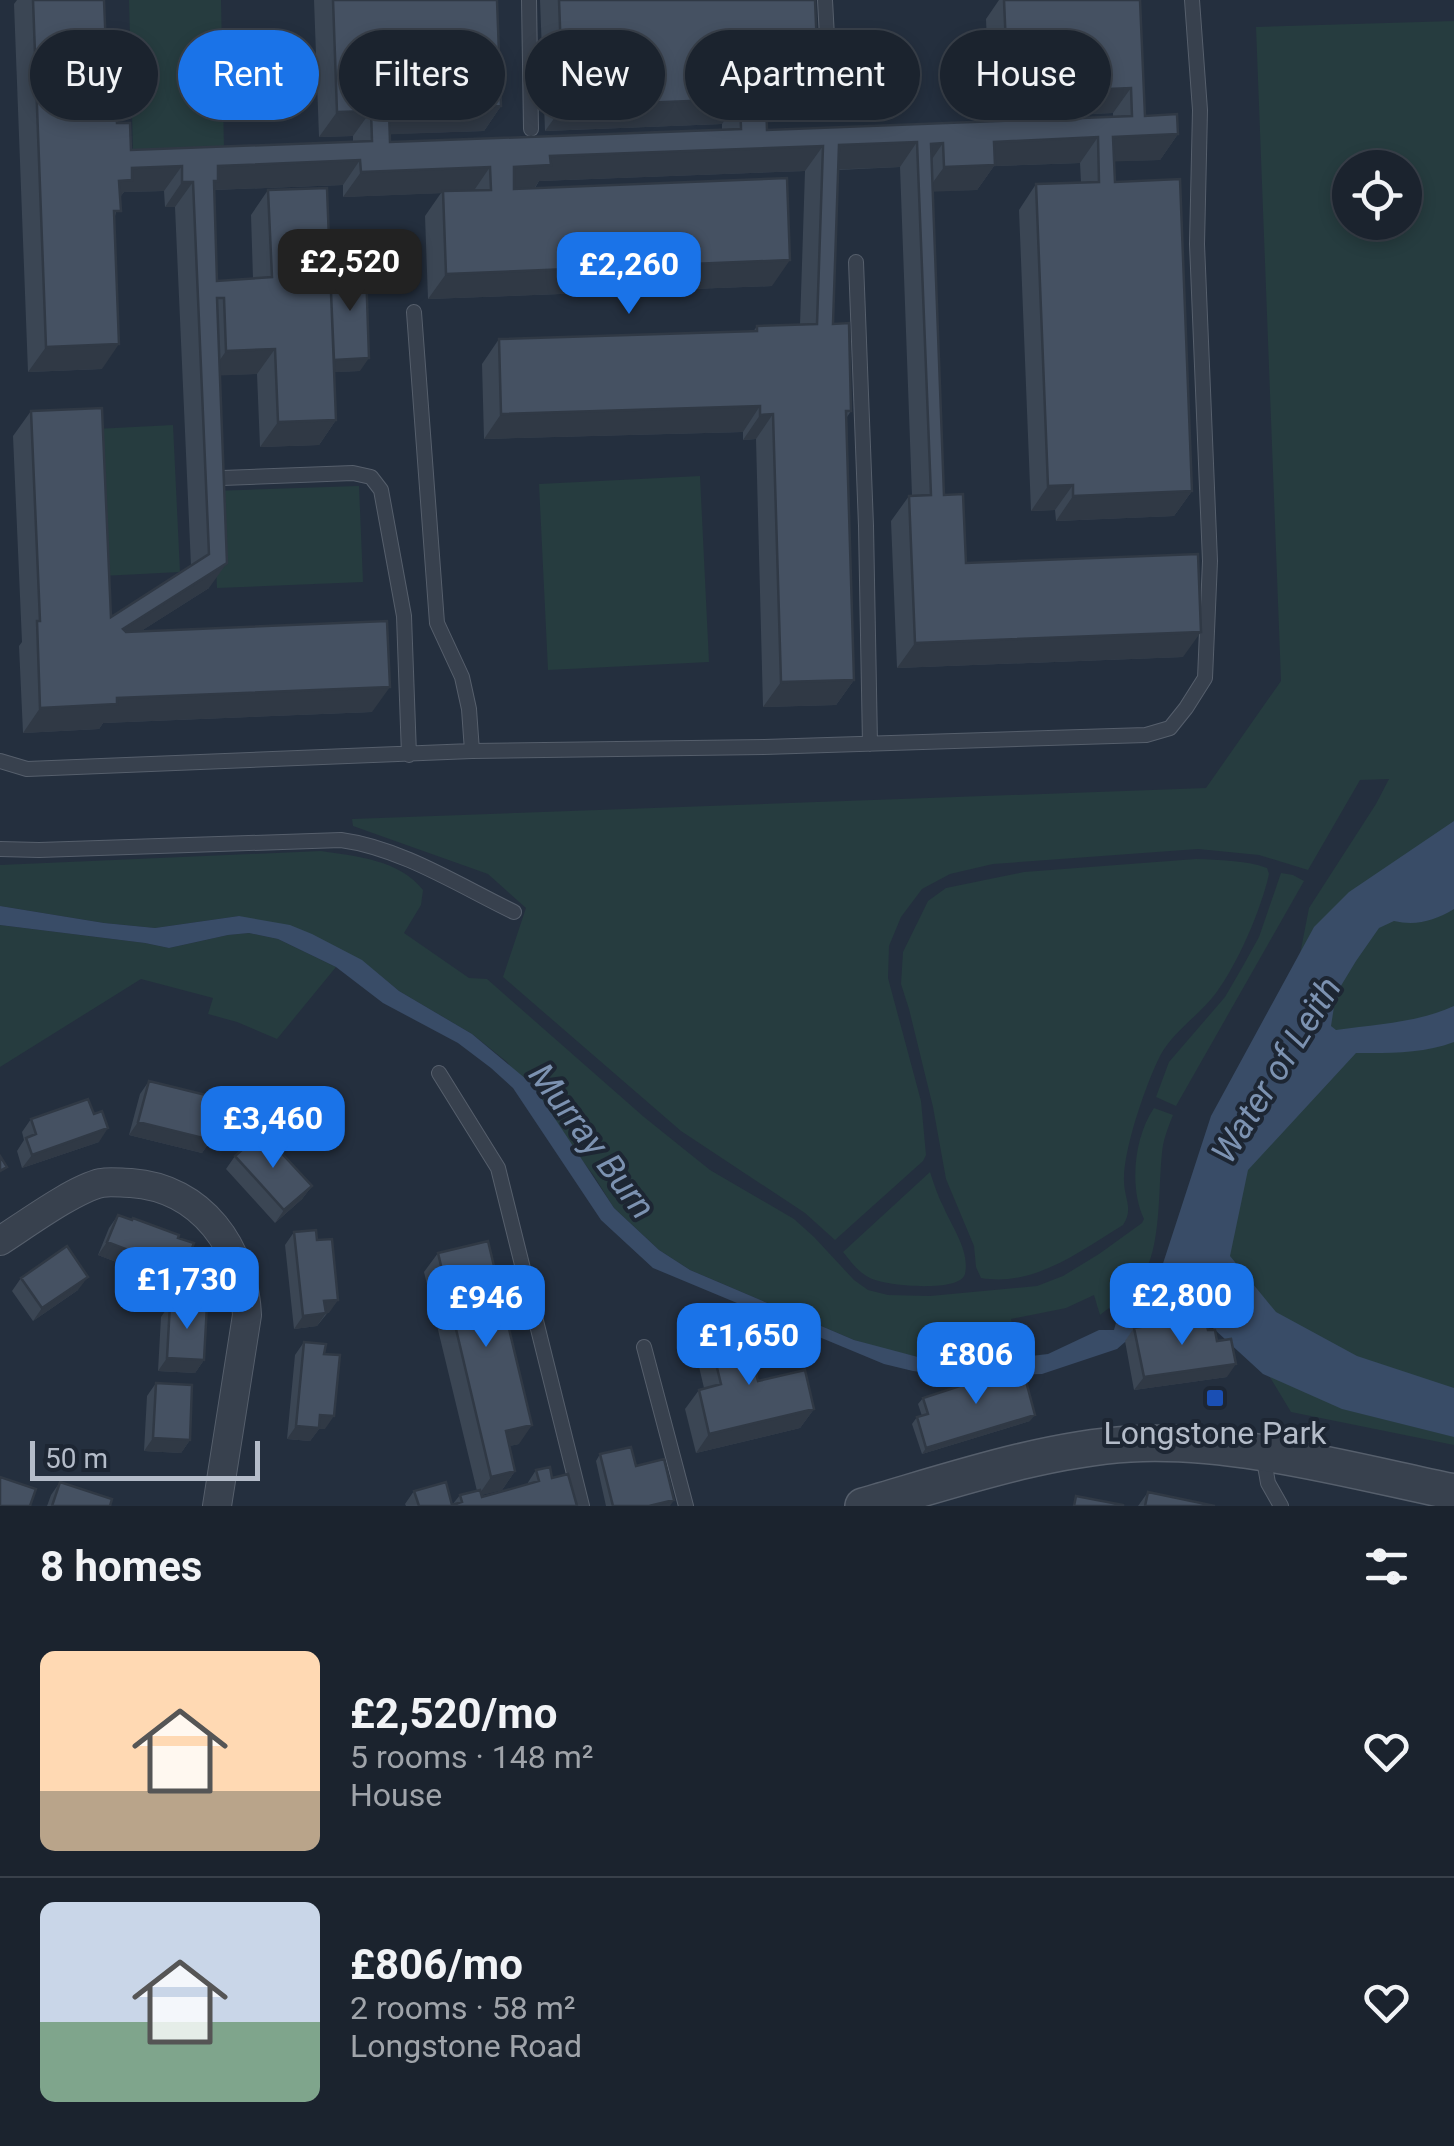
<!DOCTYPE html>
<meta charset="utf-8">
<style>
:root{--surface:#1b232e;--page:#242b36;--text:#f1f3f6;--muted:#a0a4aa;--line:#39404a;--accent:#1a73e8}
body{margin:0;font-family:Roboto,sans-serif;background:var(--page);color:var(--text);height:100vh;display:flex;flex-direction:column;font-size:38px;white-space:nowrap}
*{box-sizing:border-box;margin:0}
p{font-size:32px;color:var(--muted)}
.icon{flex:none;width:55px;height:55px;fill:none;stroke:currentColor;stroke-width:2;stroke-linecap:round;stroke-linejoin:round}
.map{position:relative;height:1506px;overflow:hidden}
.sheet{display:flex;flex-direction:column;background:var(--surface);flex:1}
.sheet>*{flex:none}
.guide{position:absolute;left:30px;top:30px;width:1395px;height:90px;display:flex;gap:20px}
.fabs{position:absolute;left:1332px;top:150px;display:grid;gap:20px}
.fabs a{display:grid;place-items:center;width:90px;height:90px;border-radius:50%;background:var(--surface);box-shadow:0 5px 15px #0003,0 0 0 2px var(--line);font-size:50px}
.scale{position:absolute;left:30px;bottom:25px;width:230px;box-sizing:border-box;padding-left:10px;border:5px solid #b4bcc9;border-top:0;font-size:28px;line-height:35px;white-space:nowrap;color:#b4bcc9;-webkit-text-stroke:8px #1d2633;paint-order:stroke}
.price{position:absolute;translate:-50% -85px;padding:0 22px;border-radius:20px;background:var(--accent);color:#fff;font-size:32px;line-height:65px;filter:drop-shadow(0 2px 5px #0008)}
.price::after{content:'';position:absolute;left:50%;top:60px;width:30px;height:22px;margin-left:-15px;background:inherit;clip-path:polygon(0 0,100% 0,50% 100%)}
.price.selected{background:#222;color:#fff}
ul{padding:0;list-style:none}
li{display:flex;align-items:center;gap:30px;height:250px;padding:0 40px}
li+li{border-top:2px solid var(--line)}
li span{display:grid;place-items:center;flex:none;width:280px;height:200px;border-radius:15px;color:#555}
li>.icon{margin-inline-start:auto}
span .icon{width:120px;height:120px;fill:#fffc;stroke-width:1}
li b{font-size:42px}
h2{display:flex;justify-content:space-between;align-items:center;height:120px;padding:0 40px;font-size:42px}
.chip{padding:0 35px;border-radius:45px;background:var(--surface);box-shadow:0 5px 15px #0003,0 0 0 2px var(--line);font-size:35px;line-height:90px}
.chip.selected{background:var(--accent);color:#fff}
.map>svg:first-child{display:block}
.green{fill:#263c3f;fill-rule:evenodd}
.water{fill:#394c67}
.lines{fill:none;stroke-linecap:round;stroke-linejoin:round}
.service-casing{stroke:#565f6c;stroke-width:16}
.minor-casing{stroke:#565f6c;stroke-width:30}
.tertiary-casing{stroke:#565f6c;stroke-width:38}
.service{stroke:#38414e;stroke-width:14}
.minor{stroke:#38414e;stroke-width:28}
.tertiary{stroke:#38414e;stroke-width:35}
.wall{fill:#3b4654}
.shaded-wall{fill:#303945}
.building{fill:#455162;stroke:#303945;stroke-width:2.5}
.transit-dot{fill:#1a4fb4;stroke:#1d2633;stroke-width:4}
.labels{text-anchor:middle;stroke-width:8;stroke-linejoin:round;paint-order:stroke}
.poi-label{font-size:32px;fill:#b4bcc9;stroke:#1d2633}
.water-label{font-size:35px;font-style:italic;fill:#7c92b1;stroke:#1d2633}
</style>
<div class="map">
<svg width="1454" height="1506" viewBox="0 0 1454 1506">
<rect width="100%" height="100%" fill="#242f3e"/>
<path class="green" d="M129,0H221L224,150L133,153Z
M1454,21V1445L1291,1412L1205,1270L1289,1011L1309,908L1376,804L1389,779L1360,780L1308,870L1259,855L1198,849L993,864L950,874L922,889L901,917L889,946L888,978L921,1101L926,1155L923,1161L835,1240L805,1213L681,1131L503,977L526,908L488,874L353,826L352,819L1206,788L1281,681L1256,27ZM1350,168H1405V222H1350Z
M173,425L180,572L102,576L95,429Z
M700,476L709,662L548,670L539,484Z
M359,486L363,582L217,588L213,491Z
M321,851C356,856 400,860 423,890L421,905L404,933L469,978L487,979L644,1117L710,1170L794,1219L814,1237L854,1280L868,1290L888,1295L930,1296L1037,1286L1063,1276L1099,1254L1142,1223L1144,1219C1129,1188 1134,1137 1154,1108L1173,1115C1169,1125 1165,1135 1163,1145C1157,1184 1164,1254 1137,1284C1127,1296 1112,1305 1100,1315L1094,1295L1066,1308L1011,1319L1019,1357L989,1361H951L918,1357L884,1349L854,1340L690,1270L659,1250L614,1208L594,1176L507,1062L472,1034L399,991L361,960L239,916L155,928L104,923L0,906V865Z
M1196,859C1219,860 1245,860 1267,868L1269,874C1261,910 1238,963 1216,993C1200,1015 1173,1031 1160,1056C1146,1084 1123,1150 1124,1181C1124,1198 1134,1209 1123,1225C1080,1251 1035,1287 981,1278L976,1267L974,1246L946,1179L933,1107L909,1009L901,984L903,952L928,901L946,888L1024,872Z
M1281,873L1293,875L1304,881L1176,1106L1156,1097L1169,1062L1225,997L1243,966L1259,937Z
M0,925L145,943L169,948L228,935L249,933L278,939L336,967L277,1039L237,1022L208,1014L213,998L141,979L0,1067Z
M930,1172C934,1184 938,1197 944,1208C952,1227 970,1251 965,1274C960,1293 885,1286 870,1278C858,1272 851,1262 843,1252Z"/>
<path class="water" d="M1454,821V909C1434,921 1416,926 1394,921L1379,928L1356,961L1336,994L1331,1026L1336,1030C1377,1024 1416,1023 1454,1006V1042C1422,1054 1390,1053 1356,1053L1248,1170L1230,1256L1276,1312L1357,1356L1454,1388V1437L1342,1409L1263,1374L1178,1296L1117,1349L1042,1374L959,1376L913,1371L884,1364L653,1268L601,1220L513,1088L491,1068L458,1043L383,1003L336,967L278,939L249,933L228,935L169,948L145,943L0,925V906L104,923L155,928L239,916L290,925L312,934L362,960L399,991L472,1034L532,1084L614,1208L659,1250L690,1270L854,1340L918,1357L989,1361L1048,1354L1099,1330H1114L1117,1319L1156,1285L1211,1116L1314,927L1349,892Z"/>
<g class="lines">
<g class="service-casing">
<path id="service" d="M529,0L531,129
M825,0L829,74
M856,262L866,526L870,744
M414,312L437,623L462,677L469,709L472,751
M222,478L353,473L371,477L381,490L404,616L409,755
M0,761L27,769L472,751L764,747L1146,735L1170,728L1186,708L1205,678L1210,561L1197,244L1200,110L1192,0
M0,849L39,850L341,840C401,848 460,886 514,912
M439,1073L498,1168L582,1506
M644,1347L686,1506
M1263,1454L1268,1483L1281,1506"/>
</g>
<g class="minor-casing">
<path id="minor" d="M0,1241C25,1225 74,1189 101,1183C110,1181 122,1183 131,1183C202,1188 244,1248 247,1315L217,1506"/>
</g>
<g class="tertiary-casing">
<path id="tertiary" d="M863,1506C947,1482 1043,1449 1130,1444C1233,1438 1353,1471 1454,1492"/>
</g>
<use href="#service" class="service"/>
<use href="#minor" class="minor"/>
<use href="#tertiary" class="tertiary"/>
</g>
<path class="wall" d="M17,0H104L108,96L117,123L131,150L353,142V136L319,137L314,0H497L501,106L484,131L390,134V142L722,130V124L545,131L540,0H815L802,121L767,122V130L1113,117V113L990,118L986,19L999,0H1140L1145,116L1178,134L1160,160L1114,161L1115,182L1192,491L1174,516L1056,521L1055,510L1031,511L1019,210L1036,184L1081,183L1080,163L994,166L977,190L933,191L944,495L966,563L1183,657L897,668L891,521L909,496H912L900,167L838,170L833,324L851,411L847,417L854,680L836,705L763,707L756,439L743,440V432L484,439L482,364L499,339L753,332L757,326L800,325L805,171L539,181L535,188L772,286L428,299L425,216L441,193L343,197V185L214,190L217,281L253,279L251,215L268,190L330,271L360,371L334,372L336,420L319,445L260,447L257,374L220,375L209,588L141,631L372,712L103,723L99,729L23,733L19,646L22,642L13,436L31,411L111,617L191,566L175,207H165L164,191L124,192L120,197L114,220L102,369L28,372L14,4Z
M149,1081L211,1140L202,1153L129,1135L140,1094Z
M31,1119L99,1142L22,1168L17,1151L24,1140L22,1132Z
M235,1156L312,1186L302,1199L275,1223L226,1169Z
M118,1215L178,1238L183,1271L174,1284L98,1255L109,1228Z
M294,1232L317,1240L338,1300L317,1326L294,1329L285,1245Z
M438,1253L519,1444L509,1446L515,1471L502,1490L481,1495L482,1497L527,1484L536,1470L552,1478L577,1506H406L405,1504L414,1491L452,1505L460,1495L477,1491L424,1272Z
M21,1278L78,1290L33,1321L12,1291Z
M170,1304L204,1360L195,1373L158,1371L161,1317Z
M1134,1328L1208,1330L1227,1377L1134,1390L1125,1341Z
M709,1335L758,1381L814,1409L800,1428L696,1453L685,1409L699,1390L704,1388L696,1354Z
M304,1342L324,1354L325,1429H319L310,1441L287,1439L295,1355Z
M981,1374L1030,1421L922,1454L912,1424L917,1417L922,1416L918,1404L923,1398L977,1381Z
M156,1383L190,1440L181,1453L144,1451L147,1396Z
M600,1454L636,1466L670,1506H606L596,1461Z
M60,1482L110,1506H47L51,1495Z
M1148,1492L1215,1506H1138Z"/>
<path class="shaded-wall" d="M1131,88L1113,113L990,118L1008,93Z
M819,96L802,121L748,123L766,98Z
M740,99L722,124L545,131L563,106Z
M501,106L484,131L372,135L389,110Z
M371,111L353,136L319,137L337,112Z
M1178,134L1160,160L1098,162L1113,137Z
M1098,137L1080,163L994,166L977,190L926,192L944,167L994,142Z
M917,142L900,167L822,170L839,145Z
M943,143L926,168L931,144Z
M823,146L805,171L539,181L533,190L496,192L514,167L550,156Z
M360,160L343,185L212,190L218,166Z
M182,166L164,191L124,192L114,205L119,181L132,168Z
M490,167L473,192L343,197L361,172Z
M182,182H193L175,207H165Z
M790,260L772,286L428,299L446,274Z
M119,344L102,369L28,372L46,347Z
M275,349L257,374L209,376L226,351Z
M369,358L360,371L316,373L325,360Z
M760,406L743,432L484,439L501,414Z
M773,414L756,439L743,440L760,415Z
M336,420L319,445L260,447L278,422Z
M1073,485L1055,510L1031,511L1048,486Z
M1192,491L1174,516L1056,521L1073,496Z
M227,563L209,588L105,654L123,629Z
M1201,632L1183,657L897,668L915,643Z
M854,680L836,705L763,707L781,682Z
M390,687L372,712L103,723L99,729L23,733L40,708L117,698Z
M138,1122L211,1140L202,1153L129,1135Z
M108,1128L99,1142L22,1168L32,1155Z
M312,1186L302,1199L275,1223L284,1210Z
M107,1242L183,1271L174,1284L98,1255Z
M88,1277L78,1290L33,1321L42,1308Z
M338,1300L329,1313L315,1314L324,1301Z
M326,1313L317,1326L294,1329L303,1316Z
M167,1358L204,1360L195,1373L158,1371Z
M1236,1364L1227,1377L1134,1390L1144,1377Z
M814,1409L800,1428L696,1453L709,1434Z
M320,1415L334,1416L325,1429H319L310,1441L287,1439L296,1426Z
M1035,1415L1030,1421L922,1454L926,1448Z
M532,1425L519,1444L492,1450L506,1431Z
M153,1438L190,1440L181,1453L144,1451Z
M515,1471L502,1490L478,1496L491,1477Z
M674,1500L670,1506H649Z"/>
<path class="building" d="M33,0H104L108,96H115L117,123H130L131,150L372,141L371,111L337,112L333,0H497L501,106L389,110L390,142L741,129L740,99L563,106L559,0H815L819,96L766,98L767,130L1132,116L1131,88L1008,93L1004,0H1140L1145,116L1177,114L1178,134L1113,137L1115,182L1180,179L1192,491L1073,496V485L1048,486L1036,184L1099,182L1098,137L994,142L995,165L944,167L943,143L931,144L944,495L963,494L966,563L1198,554L1201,632L915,643L909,496L931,495L917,142L839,145L833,324L849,323L851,411H846L854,680L781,682L773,414L760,415V406L501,414L499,339L757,331V326L817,324L823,146L550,156L551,165L514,167V189L787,178L790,260L446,274L443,191L491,190L490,167L361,172L360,160L218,166V181H214L217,281L272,277L268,190L327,188L336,420L278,422L275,349L226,351L224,298H217L227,563L123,629L126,632L387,621L390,687L117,698V704L40,708L37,621H40L31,411L102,408L111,617L209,554L193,182H182V166L132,168V180L119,181L121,211H114L119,344L46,347Z
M366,269L369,358L334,360L330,271Z
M149,1081L222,1099L211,1140L138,1122Z
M88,1099L94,1114L102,1111L108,1128L32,1155L26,1138L36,1134L31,1119Z
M262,1132L312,1186L284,1210L235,1156Z
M0,1156L7,1167L0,1171Z
M118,1215L132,1220L133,1218L179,1235L178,1238L194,1243L183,1271L107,1242Z
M316,1230L317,1240L332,1239L338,1300L324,1301L326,1313L303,1316L294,1232Z
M488,1241L532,1425L506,1431L515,1471L491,1477L438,1253Z
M67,1246L88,1277L42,1308L21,1278Z
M170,1304L207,1305L204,1360L167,1358Z
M1205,1317L1208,1330H1215L1217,1341L1231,1339L1236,1364L1144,1377L1134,1328Z
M744,1327L758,1381L805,1370L814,1409L709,1434L699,1390L721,1384L709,1335Z
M304,1342L326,1344L324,1354L340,1355L334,1416L320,1415L319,1428L296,1426Z
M1023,1370L1035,1415L926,1448L917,1417L928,1414L923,1398L981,1379V1374Z
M156,1383L192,1385L190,1440L153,1438Z
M631,1447L636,1466L664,1459L674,1500L649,1506H613L600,1454Z
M550,1467L552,1478L568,1474L577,1506H419L414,1491L446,1482L452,1505L462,1502L460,1495L480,1490L482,1497L539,1481L536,1470Z
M0,1477L36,1489L30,1506H0Z
M60,1482L112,1499L110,1506H52Z
M1148,1492L1215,1506H1145Z
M1076,1496L1123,1505V1506H1074Z"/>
<rect class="transit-dot" x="1205" y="1388" width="20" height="20" rx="5"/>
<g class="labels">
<g class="poi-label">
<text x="1215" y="1444">Longstone Park</text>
</g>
<g class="water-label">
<text transform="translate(1276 1070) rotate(-58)" y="12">Water of Leith</text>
<text transform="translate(592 1141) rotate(53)" y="12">Murray Burn</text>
</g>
</g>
</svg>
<div class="fabs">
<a><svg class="icon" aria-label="locate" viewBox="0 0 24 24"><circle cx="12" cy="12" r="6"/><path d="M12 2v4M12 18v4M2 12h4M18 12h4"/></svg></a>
</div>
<div class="scale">50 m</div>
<b class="price selected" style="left:350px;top:314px">£2,520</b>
<b class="price" style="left:629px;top:317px">£2,260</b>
<b class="price" style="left:273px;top:1171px">£3,460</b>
<b class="price" style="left:187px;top:1332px">£1,730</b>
<b class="price" style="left:1182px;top:1348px">£2,800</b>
<b class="price" style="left:486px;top:1350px">£946</b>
<b class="price" style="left:749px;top:1388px">£1,650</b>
<b class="price" style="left:976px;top:1407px">£806</b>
<div class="guide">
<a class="chip">Buy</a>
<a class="chip selected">Rent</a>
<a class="chip">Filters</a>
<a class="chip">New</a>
<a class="chip">Apartment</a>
<a class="chip">House</a>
</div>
</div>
<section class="sheet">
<h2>8 homes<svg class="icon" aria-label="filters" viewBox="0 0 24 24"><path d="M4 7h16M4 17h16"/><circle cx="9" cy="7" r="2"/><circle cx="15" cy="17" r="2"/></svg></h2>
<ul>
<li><span style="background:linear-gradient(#ffd9b3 70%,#b9a48a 0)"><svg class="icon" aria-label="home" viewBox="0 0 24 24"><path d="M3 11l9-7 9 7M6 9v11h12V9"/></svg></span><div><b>£2,520/mo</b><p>5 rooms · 148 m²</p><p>House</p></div><svg class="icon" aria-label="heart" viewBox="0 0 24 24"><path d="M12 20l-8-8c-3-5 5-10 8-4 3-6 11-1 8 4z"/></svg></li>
<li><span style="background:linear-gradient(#c9d6e8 60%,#7fa58c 0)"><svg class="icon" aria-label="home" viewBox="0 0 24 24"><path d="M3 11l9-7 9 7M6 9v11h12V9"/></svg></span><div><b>£806/mo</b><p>2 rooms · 58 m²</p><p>Longstone Road</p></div><svg class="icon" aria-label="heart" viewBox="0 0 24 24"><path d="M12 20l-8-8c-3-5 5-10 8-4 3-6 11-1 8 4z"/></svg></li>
</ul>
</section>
